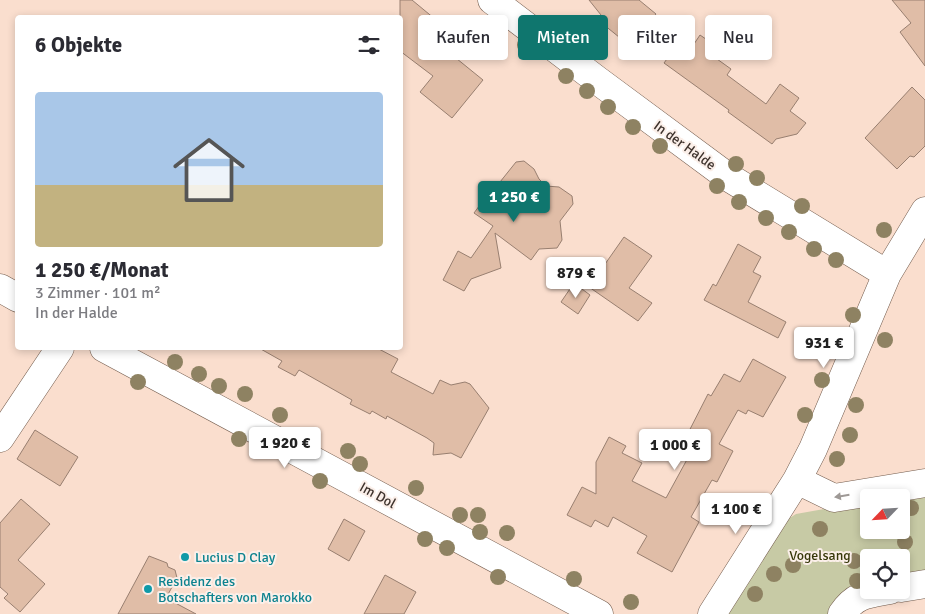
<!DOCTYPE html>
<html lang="de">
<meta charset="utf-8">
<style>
:root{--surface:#fff;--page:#f7f7f7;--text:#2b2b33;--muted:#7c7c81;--line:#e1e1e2;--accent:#0f766e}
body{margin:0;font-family:Signika,sans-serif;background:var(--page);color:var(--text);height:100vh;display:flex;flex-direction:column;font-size:19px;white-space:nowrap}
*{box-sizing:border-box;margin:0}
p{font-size:16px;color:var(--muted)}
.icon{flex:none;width:28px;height:28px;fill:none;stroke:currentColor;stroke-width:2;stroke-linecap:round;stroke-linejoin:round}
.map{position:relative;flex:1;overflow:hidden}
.sheet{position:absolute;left:15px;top:15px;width:388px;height:335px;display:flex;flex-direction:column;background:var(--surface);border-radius:5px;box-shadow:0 2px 8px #0003}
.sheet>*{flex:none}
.banner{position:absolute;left:418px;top:15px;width:432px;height:45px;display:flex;gap:10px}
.needle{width:32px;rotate:245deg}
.tools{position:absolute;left:860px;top:489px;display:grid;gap:10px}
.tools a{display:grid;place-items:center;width:50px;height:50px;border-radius:5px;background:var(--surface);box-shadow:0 2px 8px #0003;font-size:25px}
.price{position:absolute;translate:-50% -42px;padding:0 11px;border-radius:5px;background:#fff;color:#222;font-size:16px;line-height:32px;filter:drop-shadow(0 1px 2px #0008)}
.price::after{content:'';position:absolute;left:50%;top:30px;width:15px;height:11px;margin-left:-8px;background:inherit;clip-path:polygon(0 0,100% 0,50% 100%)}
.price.active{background:var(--accent);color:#fff}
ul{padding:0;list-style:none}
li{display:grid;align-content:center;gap:10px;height:265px;padding:0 20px}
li+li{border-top:1px solid var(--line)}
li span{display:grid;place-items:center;height:155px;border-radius:5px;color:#555}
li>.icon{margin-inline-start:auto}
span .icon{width:90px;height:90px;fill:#fffc;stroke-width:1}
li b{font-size:21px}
h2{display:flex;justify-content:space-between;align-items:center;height:60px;padding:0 20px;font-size:21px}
.chip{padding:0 18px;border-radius:5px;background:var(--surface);box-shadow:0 2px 8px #0003;font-size:18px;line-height:45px}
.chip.active{background:var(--accent);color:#fff}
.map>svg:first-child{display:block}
.green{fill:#c7caa5}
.building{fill:#e0bda7;stroke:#987f70}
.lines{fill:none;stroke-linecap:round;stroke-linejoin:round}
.minor-casing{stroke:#745d4e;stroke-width:29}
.minor{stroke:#fff;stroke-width:28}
.tree{fill:#8e8262}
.oneway{fill:#9e9996}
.culture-dot{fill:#0f9aa8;stroke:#fbefe9;stroke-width:2}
.labels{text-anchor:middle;stroke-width:4;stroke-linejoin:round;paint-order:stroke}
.street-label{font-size:14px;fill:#3e332d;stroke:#fbefe9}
.park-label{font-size:14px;fill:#363709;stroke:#fbefe9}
.culture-label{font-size:14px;fill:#0d838f;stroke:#fbefe9;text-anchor:start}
</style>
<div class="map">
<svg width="925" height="614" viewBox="0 0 925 614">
<rect width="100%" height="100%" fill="#fadece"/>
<path class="green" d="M925,492V574L901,578V558H869V583L832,614H728L788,519L796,514L869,501V530H901V498Z"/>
<path class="building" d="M400,0H412L441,24L430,37L483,80L452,118L420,92L433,76L400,51Z
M589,0H639L656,14L630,46L598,20L601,15Z
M892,0H925V66L900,32L911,23Z
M700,35L716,46L710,54L731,69L727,75L766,104L780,84L799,98L790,111L806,123L797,134L776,139L772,144L728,112L729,110L664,63L675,48L686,56Z
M912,87L925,100V146L914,157L910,156L897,169L865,138Z
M524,161L534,169L539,179L546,186L559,187L572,196L573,204L560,221L562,240L557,248L539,249L531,260L495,233L501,268L471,279L464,291L443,280L458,251L471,258L493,226L474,213L494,186L496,187L516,162Z
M624,237L652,256L629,288L652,303L638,321L589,287Z
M738,244L761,257L753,272L761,276L748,302L786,322L778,338L704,300L713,284L716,286Z
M574,283L590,295L578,314L561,302Z
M259,348H377L398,359L391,372L433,394L440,380L451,385L465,382L470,384L489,408L461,458L451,453L433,455L434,443L427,438L387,416L386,419L372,411L370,414L350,404L352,400L299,370L295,376L278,367L282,361Z
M753,359L786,377L763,417L748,410L746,414L738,410L719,444L733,451L717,482L712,480L691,517L699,522L672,572L637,553L647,536L613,517L608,527L595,520L591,527L567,515L582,487L596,494V462L609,437L626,446L622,453L642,463L632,481L666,498L690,454L685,439L708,394L711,396L724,374L740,382Z
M35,430L78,457L60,486L17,459Z
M21,499L50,524L18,560L45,584L20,612L4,598L8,594L0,587V523Z
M344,519L365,531L349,561L328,549Z
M149,556L167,563L168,567L175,570L177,578L166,598L196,614H118Z
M385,575L416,592L404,614H364Z"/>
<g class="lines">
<g class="minor-casing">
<path id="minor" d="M492,0L597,80L728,177L887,274
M0,288L18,298
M104,348L599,614
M0,438L60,348
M797,480L834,498L925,483
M901,588L925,584
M712,614L797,480L813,449L887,274L925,211
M842,614C855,594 868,594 890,590"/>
</g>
<use href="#minor" class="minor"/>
</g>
<g class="tree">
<circle cx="525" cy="45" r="8"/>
<circle cx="566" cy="76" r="8"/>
<circle cx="587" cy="91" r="8"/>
<circle cx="608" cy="107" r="8"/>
<circle cx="633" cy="127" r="8"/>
<circle cx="660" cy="146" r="8"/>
<circle cx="736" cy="164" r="8"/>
<circle cx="757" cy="178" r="8"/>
<circle cx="717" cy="186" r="8"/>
<circle cx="739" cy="202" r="8"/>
<circle cx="802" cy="206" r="8"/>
<circle cx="766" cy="218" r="8"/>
<circle cx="884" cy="230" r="8"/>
<circle cx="789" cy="232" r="8"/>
<circle cx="814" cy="249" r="8"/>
<circle cx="836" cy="260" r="8"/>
<circle cx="853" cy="315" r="8"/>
<circle cx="885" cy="340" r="8"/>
<circle cx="175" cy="362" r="8"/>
<circle cx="199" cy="374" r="8"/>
<circle cx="822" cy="380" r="8"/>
<circle cx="138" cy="382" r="8"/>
<circle cx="219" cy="386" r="8"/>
<circle cx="245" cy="394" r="8"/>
<circle cx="856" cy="405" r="8"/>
<circle cx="280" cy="415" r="8"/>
<circle cx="805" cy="415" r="8"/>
<circle cx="850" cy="435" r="8"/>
<circle cx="239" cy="439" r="8"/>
<circle cx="348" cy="451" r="8"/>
<circle cx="837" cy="459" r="8"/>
<circle cx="360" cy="464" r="8"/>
<circle cx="320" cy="481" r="8"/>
<circle cx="416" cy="488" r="8"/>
<circle cx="911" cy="508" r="8"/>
<circle cx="460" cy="515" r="8"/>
<circle cx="478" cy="515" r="8"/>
<circle cx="820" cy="529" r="8"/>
<circle cx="480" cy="532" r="8"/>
<circle cx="507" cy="533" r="8"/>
<circle cx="425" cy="539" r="8"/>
<circle cx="905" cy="542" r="8"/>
<circle cx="447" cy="548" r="8"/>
<circle cx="854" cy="561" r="8"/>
<circle cx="793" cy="565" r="8"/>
<circle cx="774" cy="574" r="8"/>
<circle cx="498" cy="577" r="8"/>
<circle cx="574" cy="579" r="8"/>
<circle cx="857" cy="581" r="8"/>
<circle cx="755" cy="594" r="8"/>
<circle cx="631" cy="602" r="8"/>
</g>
<defs><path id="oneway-solid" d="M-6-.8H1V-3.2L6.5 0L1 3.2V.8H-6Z" transform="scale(1.25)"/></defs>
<use class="oneway" href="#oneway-solid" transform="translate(842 496) rotate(171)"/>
<g class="culture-dot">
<circle cx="185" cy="557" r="5"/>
<circle cx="148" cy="589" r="5"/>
</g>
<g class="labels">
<g class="street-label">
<text transform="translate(685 145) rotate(36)" y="5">In der Halde</text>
<text transform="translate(378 495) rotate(29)" y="5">Im Dol</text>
</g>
<g class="park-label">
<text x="820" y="560">Vogelsang</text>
</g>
<g class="culture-label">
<text x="195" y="562">Lucius D Clay</text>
<text x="158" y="586">Residenz des<tspan x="158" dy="16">Botschafters von Marokko</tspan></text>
</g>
</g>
</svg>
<div class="tools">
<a><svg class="needle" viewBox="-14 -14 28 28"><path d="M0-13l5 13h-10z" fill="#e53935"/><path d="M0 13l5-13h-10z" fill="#7c7c81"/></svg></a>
<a><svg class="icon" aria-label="locate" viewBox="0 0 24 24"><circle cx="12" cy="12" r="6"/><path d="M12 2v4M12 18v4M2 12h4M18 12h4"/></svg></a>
</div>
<b class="price active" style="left:514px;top:223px">1 250 €</b>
<b class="price" style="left:576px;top:299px">879 €</b>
<b class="price" style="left:824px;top:369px">931 €</b>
<b class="price" style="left:285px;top:469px">1 920 €</b>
<b class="price" style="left:675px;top:471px">1 000 €</b>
<b class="price" style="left:736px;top:535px">1 100 €</b>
<div class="banner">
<a class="chip">Kaufen</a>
<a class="chip active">Mieten</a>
<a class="chip">Filter</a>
<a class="chip">Neu</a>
</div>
<section class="sheet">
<h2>6 Objekte<svg class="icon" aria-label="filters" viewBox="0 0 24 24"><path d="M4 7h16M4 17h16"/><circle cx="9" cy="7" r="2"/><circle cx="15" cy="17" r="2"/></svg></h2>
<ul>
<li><span style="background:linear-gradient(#a9c7e8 60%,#c2b280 0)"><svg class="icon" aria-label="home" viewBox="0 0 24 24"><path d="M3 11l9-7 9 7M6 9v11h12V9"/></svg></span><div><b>1 250 €/Monat</b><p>3 Zimmer · 101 m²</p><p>In der Halde</p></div></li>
</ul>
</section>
</div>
